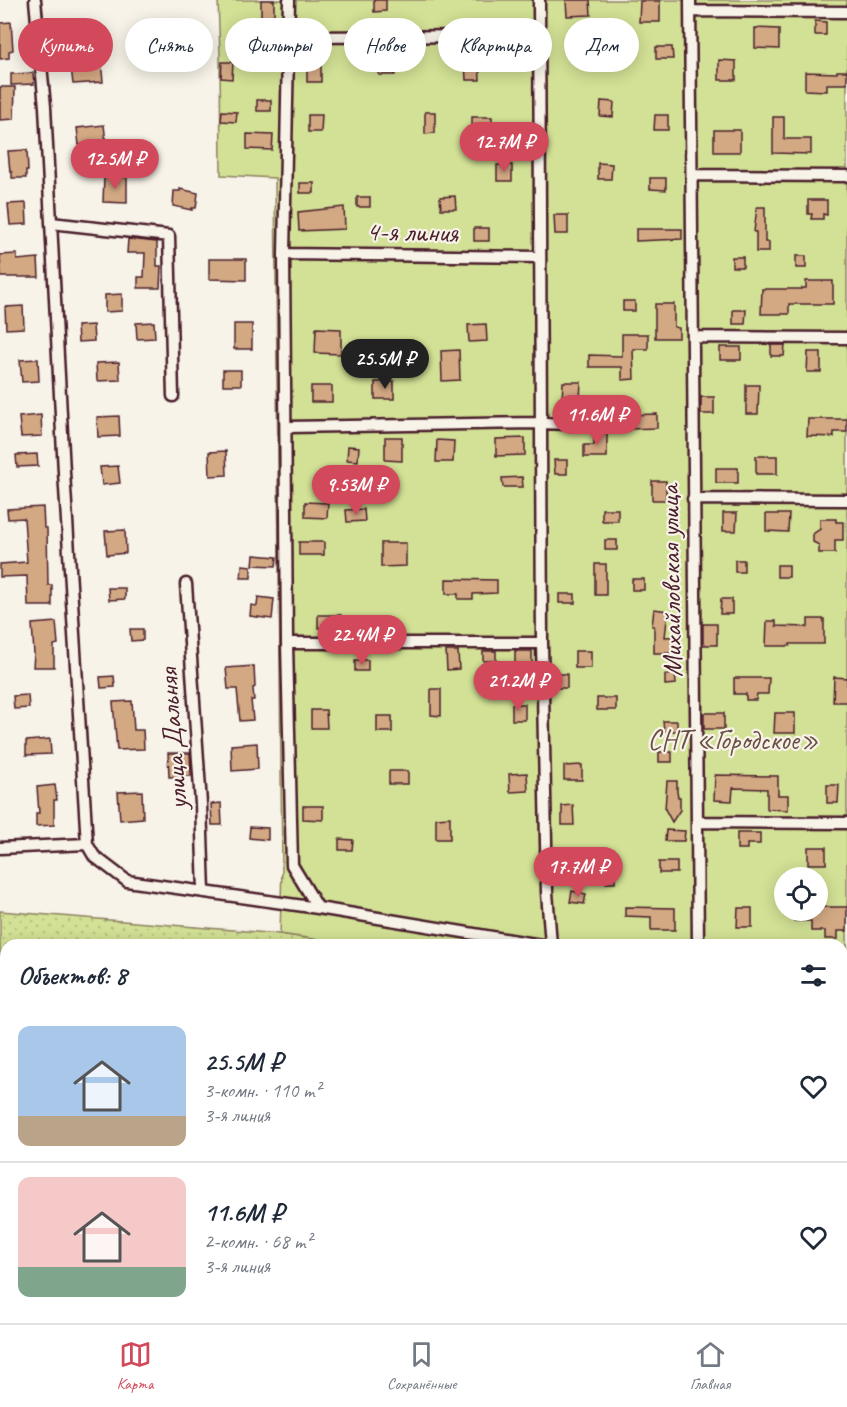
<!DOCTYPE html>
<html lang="ru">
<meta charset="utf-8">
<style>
:root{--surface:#fff;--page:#f6f6f7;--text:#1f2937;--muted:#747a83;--line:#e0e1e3;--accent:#d1495b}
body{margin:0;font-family:Caveat,sans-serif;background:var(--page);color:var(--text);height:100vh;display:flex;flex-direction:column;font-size:22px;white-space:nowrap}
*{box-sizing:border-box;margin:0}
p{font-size:20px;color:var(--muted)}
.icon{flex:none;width:33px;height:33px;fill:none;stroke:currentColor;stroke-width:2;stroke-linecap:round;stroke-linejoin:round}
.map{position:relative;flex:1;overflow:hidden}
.details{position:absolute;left:0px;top:939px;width:848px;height:384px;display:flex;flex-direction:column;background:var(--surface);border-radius:18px 18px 0 0;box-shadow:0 3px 15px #0003}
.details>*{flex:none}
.hud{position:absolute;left:18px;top:18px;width:812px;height:54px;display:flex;gap:12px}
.buttons{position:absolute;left:774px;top:867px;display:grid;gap:12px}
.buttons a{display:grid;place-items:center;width:54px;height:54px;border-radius:50%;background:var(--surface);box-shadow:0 3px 15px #0003;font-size:30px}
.price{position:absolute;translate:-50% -51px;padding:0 14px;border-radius:21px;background:var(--accent);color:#fff;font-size:20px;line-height:39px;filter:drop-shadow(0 2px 3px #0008)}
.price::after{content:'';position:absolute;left:50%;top:36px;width:18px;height:14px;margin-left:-9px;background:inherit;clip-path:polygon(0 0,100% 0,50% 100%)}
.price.current{background:#222;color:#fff}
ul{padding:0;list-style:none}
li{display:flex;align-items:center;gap:18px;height:150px;padding:0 18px}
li+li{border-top:2px solid var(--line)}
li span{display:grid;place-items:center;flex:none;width:168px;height:120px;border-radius:12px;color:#555}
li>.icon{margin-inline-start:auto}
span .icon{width:72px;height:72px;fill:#fffc;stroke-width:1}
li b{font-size:26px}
h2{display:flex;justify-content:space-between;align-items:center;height:72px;padding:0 18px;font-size:26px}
.pill{padding:0 21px;border-radius:27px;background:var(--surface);box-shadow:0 3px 15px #0003;font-size:21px;line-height:54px}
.pill.current{background:var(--accent);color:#fff}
.menu{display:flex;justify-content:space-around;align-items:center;height:84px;border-top:2px solid var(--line);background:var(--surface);font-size:16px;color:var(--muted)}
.menu a{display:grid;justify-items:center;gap:3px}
.menu .current{color:var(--accent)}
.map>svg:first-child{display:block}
.grass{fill:url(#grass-dots);stroke:#8e8060;stroke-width:1.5}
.forest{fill:url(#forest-firs);stroke:#8e8060;stroke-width:1.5}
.garden{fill:#d2e195;stroke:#8e8060;stroke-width:1.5;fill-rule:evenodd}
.building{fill:#d3a984;stroke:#4a1f2b;stroke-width:1.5}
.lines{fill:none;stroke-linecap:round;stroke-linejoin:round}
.street-casing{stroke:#4a1f2b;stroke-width:15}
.street{stroke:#f7f3e8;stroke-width:10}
.labels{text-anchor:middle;stroke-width:4.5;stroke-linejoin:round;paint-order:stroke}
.street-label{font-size:28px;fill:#4a1f2b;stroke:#f7f3e8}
.park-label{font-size:28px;fill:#6c5046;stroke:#f7f3e8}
</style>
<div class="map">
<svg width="847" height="1323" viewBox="0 0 847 1323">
<defs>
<pattern id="grass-dots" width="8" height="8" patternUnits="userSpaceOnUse" patternTransform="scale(1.5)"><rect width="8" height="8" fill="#d2e195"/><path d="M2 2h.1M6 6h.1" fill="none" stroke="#b6c181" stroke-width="1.8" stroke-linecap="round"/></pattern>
<pattern id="forest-firs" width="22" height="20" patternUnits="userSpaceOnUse" patternTransform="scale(1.5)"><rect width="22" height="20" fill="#d2e195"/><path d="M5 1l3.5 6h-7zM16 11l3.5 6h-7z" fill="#b6c181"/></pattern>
</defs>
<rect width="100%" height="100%" fill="#f7f3e8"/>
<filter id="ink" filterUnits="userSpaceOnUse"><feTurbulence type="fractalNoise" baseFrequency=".0167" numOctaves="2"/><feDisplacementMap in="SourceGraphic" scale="12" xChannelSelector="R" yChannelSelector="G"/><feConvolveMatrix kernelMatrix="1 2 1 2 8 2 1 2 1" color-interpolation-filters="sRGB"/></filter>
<g filter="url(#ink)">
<path class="grass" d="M0,911L280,934L354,945H6V1317H436L428,1323H0Z
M842,1009L847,1010V1323H519L523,1317H842Z"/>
<path class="forest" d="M436,1317H523L519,1323H428Z"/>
<path class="garden" d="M218,0H847V1010L842,1009V945H354L280,934L282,868L275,178L221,175L220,54ZM784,878H818V910H784Z"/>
<path class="building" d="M261,0H274V53L229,52V41H261Z
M374,0H386V11L374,12Z
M566,0H590L591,15L567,16Z
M640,1H660V22H639Z
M815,21L826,22V35H815Z
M11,22L13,50L9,51V58L0,59V23Z
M755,28L779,29V49L755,48Z
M103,29L107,49L100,50L103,82L73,84L71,67L87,66L81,33Z
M604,36H617V55H603Z
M656,47H672L673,59H656Z
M379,57H395V75H379Z
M479,60L480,80H466L465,61Z
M719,60L736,61V80H719Z
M222,62H233L232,79L221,78Z
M321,62V82H307V63Z
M837,71H847V84H827V91L805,90V72L837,73Z
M33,73L34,84L11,85V74Z
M0,87H15L14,119L0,120Z
M257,100H271V111H257Z
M601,101L614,102L613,117L600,116Z
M222,111L237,112L236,122L221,121Z
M425,112H435V133L425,134Z
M308,115H322L321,132H308Z
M655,115H668V130H654Z
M472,117H492V131L472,132Z
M773,117H784V139H811V154L773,153Z
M104,125L106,142L79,145L77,128Z
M714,130H740V152H714Z
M247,134L273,135L272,150L247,149Z
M27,150L28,171H26V178H12V172H10L8,151Z
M598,163L612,164L611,179H598Z
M497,165H512V181H497Z
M104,177H127V203L103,202Z
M650,178H666V190L650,189Z
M300,183H314V193H300Z
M180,189L198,193L196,208H192V210L173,206L174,191H180Z
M455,196L456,209H441L440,197Z
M357,197H370V207H357Z
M808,200H827V215L823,214V219H811L812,214H808Z
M26,203L27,224L10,225L8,204Z
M344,207L345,229L299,231L298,212Z
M757,207H765V242H769V252H756V232H754Z
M554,215H568V234H555Z
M474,228H489V241H474Z
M636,229H682V239L636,241Z
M128,239L157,242V266H161L160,288H138V277H144L145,253H127Z
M17,254V260L38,258L39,277H1L0,255Z
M796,256H806V268H796Z
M732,257H743V267H732Z
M209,259H246V280L209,279Z
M806,281H833V304H789V314H761L762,289H802V288H806Z
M122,294V311L105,312V295Z
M623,301H635V311H623Z
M655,304H674V327L679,328V338H655Z
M23,306L24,328L6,329L5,307Z
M733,310H746L745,324H733Z
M154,322L155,338L137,339L136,323Z
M234,324H252V349H234Z
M486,324L487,341L469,342L468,325Z
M93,325L94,341L78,342L77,326Z
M316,328L341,329V354L315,353Z
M622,334H648V349H633L634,379L622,380V367H589V355L622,356Z
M771,345H785L784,356H771Z
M720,347H741V360H720Z
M459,350L460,380L442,381L441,351Z
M808,352H821V372H807Z
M38,359L39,381L22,382L20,360Z
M119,362L120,380L97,381L96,363Z
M223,370H241V385H223Z
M394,381V399H375V382Z
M563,382H581L580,400H562Z
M746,385H759L758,414H746Z
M311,386H332V402H311Z
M701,397H714V414H701Z
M657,414V428L627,429L626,415Z
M41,415L42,436L21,437L19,417Z
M119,416L120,436L98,437L97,417Z
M808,419H847V432H834V437L807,436Z
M594,432H607V457H584V445H594Z
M385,437H402V461L385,460Z
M525,438V455L496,456V439Z
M437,440L454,441L453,462H436Z
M348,446L359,447L358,461L347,460Z
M226,451L227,475L210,476L209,452Z
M37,454L38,466L17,467L16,455Z
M756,456H777V474H756Z
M554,460H567V474H555Z
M118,466L120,483L102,485L100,467Z
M716,468H738V483H716Z
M522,477L523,487H503L502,478Z
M652,481H666V500H652Z
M305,502L328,503L327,518L305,517Z
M43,507L44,528H47L48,585H52V606H28L27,576L0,577V564L27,562L24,518L8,519L7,509Z
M364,509L365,521L347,522L346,510Z
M602,509H618V521H602Z
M723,513H737L736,531H723Z
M766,514H789L788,532L766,531Z
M820,519H836V522H843V540H835V553H819V545L813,542V534L820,529Z
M125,530L126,553L107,555L105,531Z
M605,540H617V550H605Z
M299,542H324V555H299Z
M381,543H406V566L381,567Z
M254,555L277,557L276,566L253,565Z
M735,560H744V572H735Z
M595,564H606V595H595Z
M242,565L251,566V578H241Z
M777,565H789V577H777Z
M446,579L497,580V593L473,594V599H458V594H446Z
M632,579H644V590H632Z
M108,588H125V599L109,600Z
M559,594H575V603H559Z
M258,597L274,599L272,619L250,616L251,605L257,606Z
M721,599H732V614H720Z
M654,609L668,611L665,637L680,636V653H654V626H652Z
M318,615H341V627L318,628Z
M808,619H824V644H790V646H766L767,621H776V626L808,627Z
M56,622L58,644L54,645V667H33L34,654L32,624Z
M703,624H717V645H703Z
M130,629H143V640L131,641Z
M446,651H458L459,669L447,670Z
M483,651H496V661H483Z
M515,651H532V673H515Z
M575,651H591V668H575Z
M355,660H368V671H355Z
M254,666L255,687L253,688L254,700H251L253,720L240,721L237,689H228L226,668Z
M556,674H567V688H556Z
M675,674L676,684L665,685V675Z
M114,676L115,687L101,688L100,677Z
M834,677L847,678V702H833Z
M734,678H769L768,694H757L756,700H746V694H734Z
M431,689H441V716L431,715Z
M28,695L29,708L14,709L13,696Z
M597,698H616V710H597Z
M132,701L134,730H143L144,749L117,750L113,702Z
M512,704H525V720H512Z
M311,710H326L327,728H311Z
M704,713H724V729H704Z
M775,713H795V733H774Z
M377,716H392V732H377Z
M663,721H677V731H664Z
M50,739L51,754L26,755V741Z
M257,743L258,769L232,771L231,745Z
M659,752H672V762H659Z
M168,753H190L191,776L169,777Z
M582,765V780H564V766Z
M389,771H408V784H389Z
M527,773L528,791L510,792L509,774Z
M715,775L778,776V795H788V810L767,809V789L733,788L732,801L714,800Z
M667,781H677V792L678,797H680V810L672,822L665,809Z
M55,785L57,800H54V825L36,826V813H39L37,787Z
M827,785H839L838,803H827Z
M142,791L143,818L120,820L118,792Z
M221,803L222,825H212L211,804Z
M573,805L574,825H562V806Z
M303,806H323V820L303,819Z
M450,817V839H436V818Z
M250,827L268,828V840L249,838Z
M666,830L685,831L684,841H665Z
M737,833H760V844H747V849H737Z
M339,839L353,840L352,850H339Z
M808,847H826V864H808Z
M606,861H615V883H606Z
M659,862H677V873H659Z
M572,891L586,894L584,904L570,902Z
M625,907L675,908V930H651V917L625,916Z
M818,907H847V931H838V939H825V931H811V921H794V910H818Z
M738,908H752V927H737Z"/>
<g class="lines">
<g class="street-casing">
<path id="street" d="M35,0L45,107L64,472L87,844L94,856L127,881L318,908L541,945
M289,0L284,254L287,643L292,865L318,908
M539,0L542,643L547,892L551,945
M690,0L698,945
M690,11L847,12
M289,37L524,36L540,40
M692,175L847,176
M51,223L169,236L173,396
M284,254L539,257
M693,337L847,338
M287,427L540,423L604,425
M693,499L847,500
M186,584L201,804L204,892
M287,643H542
M697,822L847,823
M0,848L87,844
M842,992L847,993"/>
</g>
<use href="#street" class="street"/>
</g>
</g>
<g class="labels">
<g class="street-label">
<text transform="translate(412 231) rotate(1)" y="10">4-я линия</text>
<text transform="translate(670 581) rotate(-91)" y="10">Михайловская улица</text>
<text transform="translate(172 739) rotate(-94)" y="10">улица Дальняя</text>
</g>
<g class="park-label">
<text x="733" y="749">СНТ «Городское»</text>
</g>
</g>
</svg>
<div class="buttons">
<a><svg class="icon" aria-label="locate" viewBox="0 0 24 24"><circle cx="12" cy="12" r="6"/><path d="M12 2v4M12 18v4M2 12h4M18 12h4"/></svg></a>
</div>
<b class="price" style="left:504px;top:173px">12.7M ₽</b>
<b class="price" style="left:115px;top:190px">12.5M ₽</b>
<b class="price current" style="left:385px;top:390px">25.5M ₽</b>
<b class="price" style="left:597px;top:446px">11.6M ₽</b>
<b class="price" style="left:356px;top:516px">9.53M ₽</b>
<b class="price" style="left:362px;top:666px">22.4M ₽</b>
<b class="price" style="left:518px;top:712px">21.2M ₽</b>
<b class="price" style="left:578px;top:898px">17.7M ₽</b>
<div class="hud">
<a class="pill current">Купить</a>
<a class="pill">Снять</a>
<a class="pill">Фильтры</a>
<a class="pill">Новое</a>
<a class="pill">Квартира</a>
<a class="pill">Дом</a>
</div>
<section class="details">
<h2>Объектов: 8<svg class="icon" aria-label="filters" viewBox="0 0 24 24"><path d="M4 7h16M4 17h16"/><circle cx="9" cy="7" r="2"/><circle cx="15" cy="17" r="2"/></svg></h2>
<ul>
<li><span style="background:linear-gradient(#a9c7e8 75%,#b9a48a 0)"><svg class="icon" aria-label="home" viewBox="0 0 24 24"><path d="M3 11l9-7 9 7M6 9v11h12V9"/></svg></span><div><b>25.5M ₽</b><p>3-комн. · 110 m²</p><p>3-я линия</p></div><svg class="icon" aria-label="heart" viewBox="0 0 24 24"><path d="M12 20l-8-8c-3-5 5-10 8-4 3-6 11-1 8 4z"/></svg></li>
<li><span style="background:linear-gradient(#f6c9c9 75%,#7fa58c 0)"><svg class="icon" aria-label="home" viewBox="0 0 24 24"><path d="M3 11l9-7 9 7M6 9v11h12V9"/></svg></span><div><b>11.6M ₽</b><p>2-комн. · 68 m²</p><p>3-я линия</p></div><svg class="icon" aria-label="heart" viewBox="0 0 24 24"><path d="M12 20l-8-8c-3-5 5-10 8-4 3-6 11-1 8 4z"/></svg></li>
</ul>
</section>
</div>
<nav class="menu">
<a class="current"><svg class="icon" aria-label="map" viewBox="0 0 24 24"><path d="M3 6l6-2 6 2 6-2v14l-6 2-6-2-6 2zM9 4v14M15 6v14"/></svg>Карта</a>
<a><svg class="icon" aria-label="saved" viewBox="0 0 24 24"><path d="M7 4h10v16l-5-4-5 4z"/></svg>Сохранённые</a>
<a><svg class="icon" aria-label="home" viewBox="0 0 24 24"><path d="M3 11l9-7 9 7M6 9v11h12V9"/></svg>Главная</a>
</nav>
